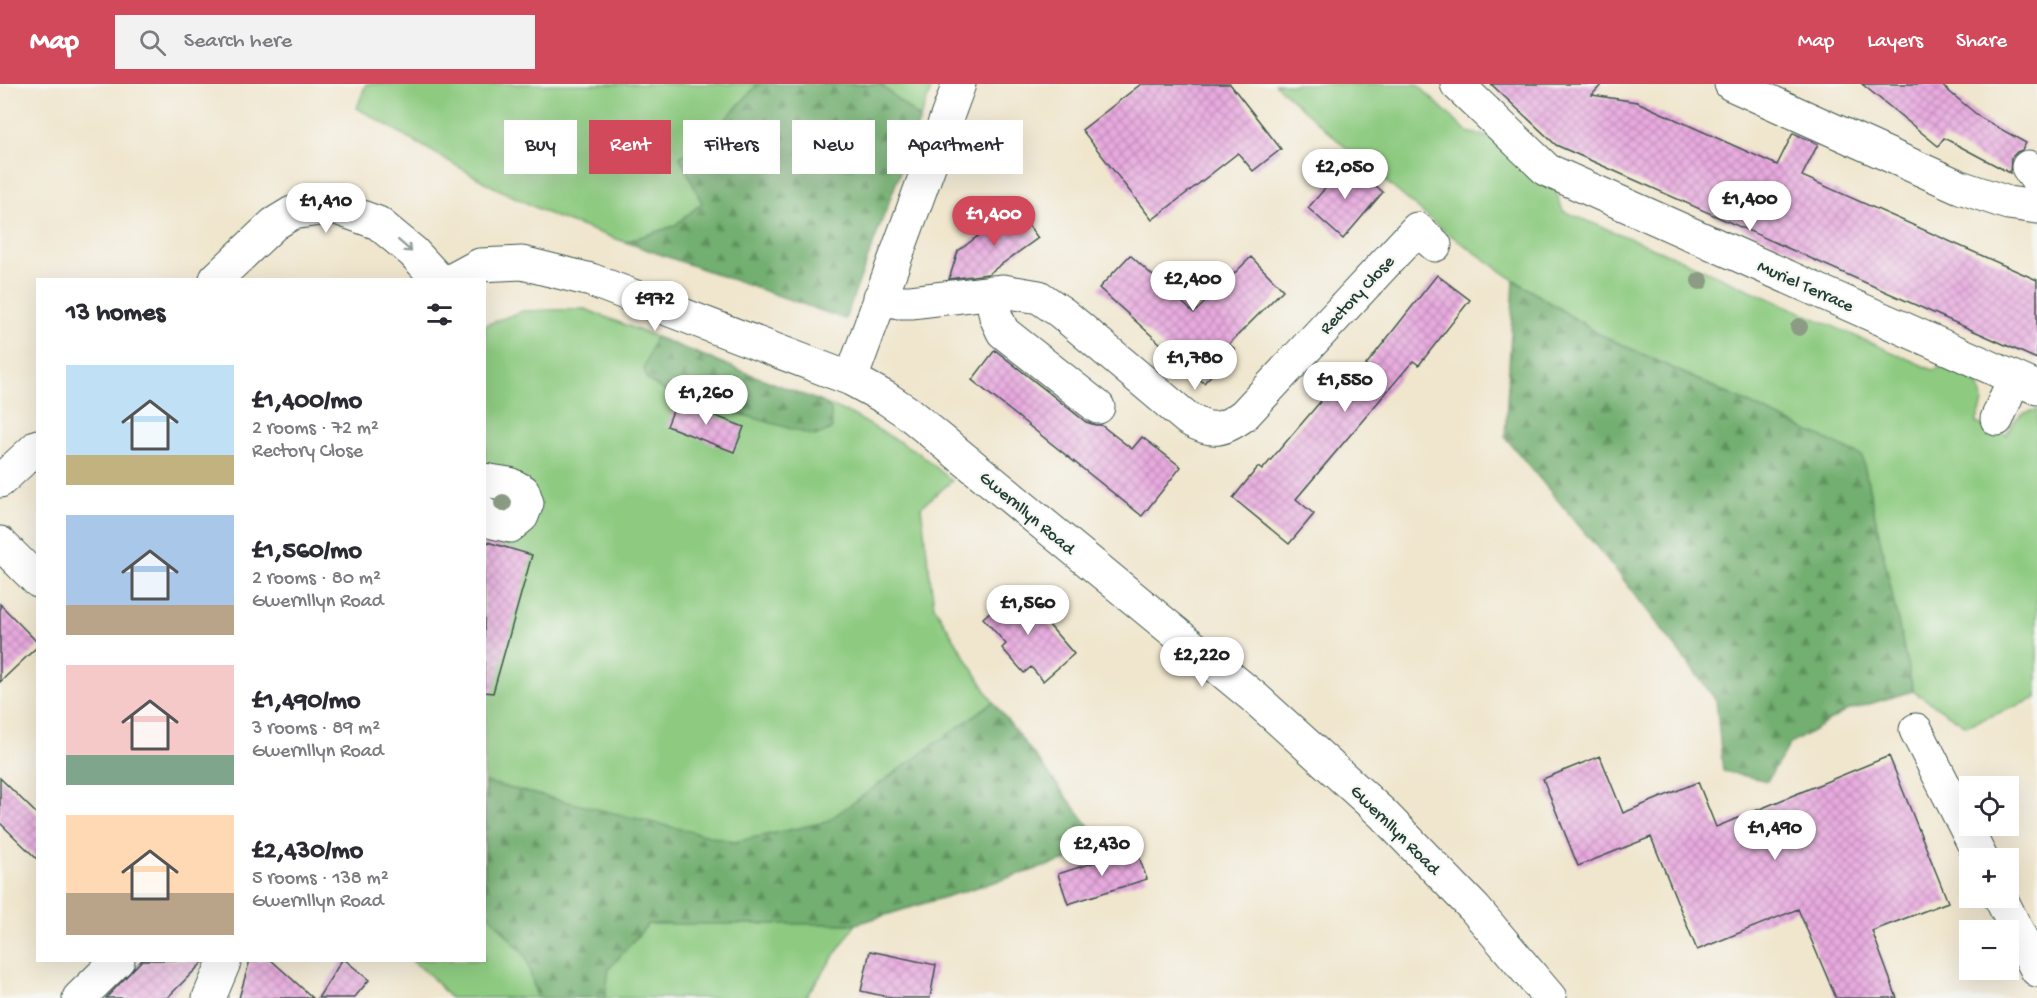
<!DOCTYPE html>
<meta charset="utf-8">
<style>
:root{--surface:#fff;--page:#f2f2f3;--text:#2b2b33;--muted:#7c7c81;--accent:#d1495b}
body{margin:0;font-family:"Gochi Hand",sans-serif;background:var(--page);color:var(--text);height:100vh;display:flex;flex-direction:column;font-size:22px;white-space:nowrap}
*{box-sizing:border-box;margin:0}
p{font-size:20px;color:var(--muted)}
.icon{flex:none;width:33px;height:33px;fill:none;stroke:currentColor;stroke-width:2;stroke-linecap:round;stroke-linejoin:round}
.map{position:relative;flex:1;overflow:hidden}
.drawer{position:absolute;left:36px;top:194px;width:450px;height:684px;display:flex;flex-direction:column;background:var(--surface);border-radius:0px;box-shadow:0 6px 24px #0002}
.drawer>*{flex:none}
.top-card{position:absolute;left:504px;top:36px;width:570px;height:54px;display:flex;gap:12px}
.controls{position:absolute;left:1959px;top:692px;display:grid;gap:12px}
.controls a{display:grid;place-items:center;width:60px;height:60px;border-radius:0px;background:var(--surface);box-shadow:0 6px 24px #0002;font-size:30px}
.price{position:absolute;translate:-50% -51px;padding:0 14px;border-radius:21px;background:#fff;color:#222;font-size:20px;line-height:39px;filter:drop-shadow(0 2px 3px #0008)}
.price::after{content:'';position:absolute;left:50%;top:36px;width:18px;height:14px;margin-left:-9px;background:inherit;clip-path:polygon(0 0,100% 0,50% 100%)}
.price.on{background:var(--accent);color:#fff}
ul{padding:0;list-style:none}
li{display:flex;align-items:center;gap:18px;height:150px;padding:0 30px}
li span{display:grid;place-items:center;flex:none;width:168px;height:120px;border-radius:0px;color:#555}
li>.icon{margin-inline-start:auto}
span .icon{width:72px;height:72px;fill:#fffc;stroke-width:1}
li b{font-size:26px}
h2{display:flex;justify-content:space-between;align-items:center;height:72px;padding:0 30px;font-size:26px}
.pill{padding:0 21px;border-radius:0px;background:var(--surface);box-shadow:0 6px 24px #0002;font-size:21px;line-height:54px}
.pill.on{background:var(--accent);color:#fff}
header{display:flex;align-items:center;gap:36px;box-sizing:border-box;height:84px;padding:0 30px;background:var(--accent);color:#fff}
header strong{font-size:28px}
nav{display:flex;gap:33px;margin-inline-start:auto;font-size:21px}
.search{width:420px;height:54px;background:var(--page);display:flex;align-items:center;gap:15px;box-sizing:border-box;padding:0 21px;border-radius:0px;color:var(--muted);font-size:22px}
.map>svg:first-child{display:block}
.green{fill:#8ecb81;stroke:#56845a;stroke-width:1.5}
.forest{fill:url(#forest-firs);stroke:#487652;stroke-width:1.5}
.building{fill:url(#building-cross-hatch)}
.lines{fill:none;stroke-linecap:round;stroke-linejoin:round}
.minor-casing{stroke:#3e564b;stroke-width:35}
.minor{stroke:#fff;stroke-width:33}
.tree{fill:#8c9c84}
.oneway{stroke:#8f9e9a}
.labels{text-anchor:middle;stroke-width:4.5;stroke-linejoin:round;paint-order:stroke}
.street-label{font-size:18px;fill:#1f3d34;stroke:#f6f6f2}
</style>
<header>
<strong>Map</strong>
<div class="search"><svg class="icon" aria-label="search" viewBox="0 0 24 24"><circle cx="10" cy="10" r="6"/><path d="M15 15l6 6"/></svg>Search here</div>
<nav><a>Map</a><a>Layers</a><a>Share</a></nav>
</header>
<div class="map">
<svg width="2037" height="914" viewBox="0 0 2037 914">
<defs>
<pattern id="forest-firs" width="22" height="20" patternUnits="userSpaceOnUse" patternTransform="scale(1.5)"><rect width="22" height="20" fill="#72af6f"/><path d="M5 1l3.5 6h-7zM16 11l3.5 6h-7z" fill="#5d905c"/></pattern>
<pattern id="building-cross-hatch" width="8" height="8" patternUnits="userSpaceOnUse" patternTransform="scale(1.5)"><rect width="8" height="8" fill="#e9aadf"/><path d="M0 0l8 8M0 8l8-8" fill="none" stroke="#bc8cb6"/></pattern>
</defs>
<rect width="100%" height="100%" fill="#f6f6f2"/>
<filter id="ink" filterUnits="userSpaceOnUse"><feTurbulence type="fractalNoise" baseFrequency=".0167" numOctaves="2"/><feDisplacementMap in="SourceGraphic" scale="12" xChannelSelector="R" yChannelSelector="G"/><feConvolveMatrix kernelMatrix="1 2 1 2 8 2 1 2 1" color-interpolation-filters="sRGB"/></filter>
<filter id="wash" filterUnits="userSpaceOnUse"><feTurbulence type="fractalNoise" baseFrequency=".008" numOctaves="4" result="noise"/><feDisplacementMap in="SourceGraphic" scale="24" xChannelSelector="R" yChannelSelector="G"/><feGaussianBlur stdDeviation="1.35" result="paint"/><feColorMatrix in="noise" values="0 0 0 0 0 0 0 0 0 0 0 0 0 0 0 0 0 1.4 0 .05"/><feComposite in="paint" operator="in"/></filter>
<g filter="url(#wash)">
<rect width="100%" height="100%" fill="#f0e6ce"/>
<path class="green" d="M366,0H758L706,57L680,73L702,119L674,142L625,158L555,133L490,101L357,24Z
M880,0H933L920,35Z
M1275,0H1417L1467,48L1494,54L1555,105L1563,127L1661,167L1933,286L1947,282C1961,288 1982,297 1983,316C1983,323 1978,332 1976,339L2007,351C2013,335 2020,328 2037,326V614L1966,642L1913,607L1862,372L1599,250L1514,196L1442,145L1352,69Z
M585,225L851,330L919,369L952,397L921,423L934,522L993,618L1106,764L856,840L805,914H450L431,892L411,876H484L485,241L523,227Z"/>
<path class="forest" d="M758,0H880L920,35L845,235L625,158L674,142L702,119L680,73L706,57Z
M1514,196L1599,250L1862,372L1913,607L1846,627L1790,660L1767,697L1723,687L1716,616L1620,491L1505,353Z
M655,253L824,319L831,326L832,345L815,352L666,308L647,296L644,284Z
M993,618L1106,764L856,840H648L609,885L605,914H537L526,873L485,826V698L734,758L826,738Z"/>
<g id="blocks">
<path class="building" d="M1141,0H1230L1281,65L1253,87L1238,69L1152,136L1082,46Z
M1491,0H1602L1592,11L1637,18L1777,81L1793,49L1818,60L1802,92L2037,196V275L1556,61Z
M1862,0H1940L1981,34L2026,59L2022,66L2017,68L2011,74L2010,89L1944,54L1938,62Z
M1348,78L1383,108L1343,155L1308,124Z
M1016,124L1038,154L988,190L949,195L958,167Z
M1130,171L1194,229L1251,173L1283,206L1229,260L1235,265L1204,299L1099,204Z
M1437,191L1470,216L1419,281L1413,277L1296,415L1314,430L1289,460L1233,414L1258,383L1262,386L1349,284L1358,291Z
M995,266L1086,338L1095,341H1101L1132,365L1142,353L1181,383L1142,432L972,296Z
M677,317L744,343L734,368L667,342Z
M484,457L532,471L493,609L484,608Z
M1017,504L1074,570L1043,597L1031,583L1024,589L1002,564L1006,560L983,534Z
M0,520L38,559V562L0,598Z
M1600,672L1623,729L1698,698L1716,743L1889,672L1948,818L1872,847L1897,914H1836L1798,825L1697,866L1651,753L1578,782L1543,695Z
M0,694L38,731V776L0,739Z
M1136,765L1147,795L1068,820L1058,790Z
M870,867L936,881L930,914H892L861,907Z
M142,876H205L167,914H106Z
M250,876H271L313,914H239Z
M342,876H345L369,896L354,914H318Z"/>
</g>
</g>
<g filter="url(#ink)">
<use href="#blocks" fill-opacity="0" stroke="#3e564b" stroke-width="1.5"/>
<g class="lines">
<g class="minor-casing">
<path id="minor" d="M1457,0L1547,86L2037,304
M1731,0L1960,103L2008,119L2037,123
M2028,83L2037,96
M216,195L274,140L292,129L334,123L378,139L413,168L438,195
M454,195L480,181L522,179L591,196L851,295L886,314L907,328L1255,614L1383,730L1475,825L1550,914
M991,208L996,233L1003,248L1098,323
M880,213L899,218H911L1003,207L1039,213L1062,229L1188,335C1212,349 1222,347 1244,331L1417,145L1435,161
M851,295L959,0
M1997,335L2014,294
M484,396L509,400L523,407L527,419L522,432L510,442L493,438L484,429
M0,397L38,362
M0,459L38,497
M1916,646L1981,774
M2000,813L2037,886
M79,914L118,876
M209,914L225,876"/>
</g>
<use href="#minor" class="minor"/>
</g>
<g class="tree">
<circle cx="1700" cy="197" r="9"/>
<circle cx="1799" cy="243" r="9"/>
<circle cx="503" cy="419" r="9"/>
</g>
<defs><path id="oneway-shaft" d="M-6 0H5M1.5-3L5.5 0L1.5 3" fill="none" stroke-width="1.6" stroke-linecap="round" stroke-linejoin="round" transform="scale(1.5)"/></defs>
<use class="oneway" href="#oneway-shaft" transform="translate(405 162) rotate(41)"/>
</g>
<g class="labels">
<g class="street-label">
<text transform="translate(1806 201) rotate(24)" y="6">Muriel Terrace</text>
<text transform="translate(1356 210) rotate(-47)" y="6">Rectory Close</text>
<text transform="translate(1028 428) rotate(40)" y="6">Gwernllyn Road</text>
<text transform="translate(1396 745) rotate(45)" y="6">Gwernllyn Road</text>
</g>
</g>
</svg>
<div class="controls">
<a><svg class="icon" aria-label="locate" viewBox="0 0 24 24"><circle cx="12" cy="12" r="6"/><path d="M12 2v4M12 18v4M2 12h4M18 12h4"/></svg></a>
<a>+</a>
<a>−</a>
</div>
<b class="price" style="left:1345px;top:116px">£2,050</b>
<b class="price" style="left:1750px;top:148px">£1,400</b>
<b class="price" style="left:326px;top:150px">£1,410</b>
<b class="price on" style="left:994px;top:163px">£1,400</b>
<b class="price" style="left:1193px;top:228px">£2,400</b>
<b class="price" style="left:655px;top:248px">£972</b>
<b class="price" style="left:1195px;top:307px">£1,780</b>
<b class="price" style="left:1345px;top:329px">£1,550</b>
<b class="price" style="left:706px;top:342px">£1,260</b>
<b class="price" style="left:1028px;top:552px">£1,560</b>
<b class="price" style="left:1202px;top:604px">£2,220</b>
<b class="price" style="left:1775px;top:777px">£1,490</b>
<b class="price" style="left:1102px;top:793px">£2,430</b>
<div class="top-card">
<a class="pill">Buy</a>
<a class="pill on">Rent</a>
<a class="pill">Filters</a>
<a class="pill">New</a>
<a class="pill">Apartment</a>
</div>
<section class="drawer">
<h2>13 homes<svg class="icon" aria-label="filters" viewBox="0 0 24 24"><path d="M4 7h16M4 17h16"/><circle cx="9" cy="7" r="2"/><circle cx="15" cy="17" r="2"/></svg></h2>
<ul>
<li><span style="background:linear-gradient(#bfe0f5 75%,#c2b280 0)"><svg class="icon" aria-label="home" viewBox="0 0 24 24"><path d="M3 11l9-7 9 7M6 9v11h12V9"/></svg></span><div><b>£1,400/mo</b><p>2 rooms · 72 m²</p><p>Rectory Close</p></div></li>
<li><span style="background:linear-gradient(#a9c7e8 75%,#b9a48a 0)"><svg class="icon" aria-label="home" viewBox="0 0 24 24"><path d="M3 11l9-7 9 7M6 9v11h12V9"/></svg></span><div><b>£1,560/mo</b><p>2 rooms · 80 m²</p><p>Gwernllyn Road</p></div></li>
<li><span style="background:linear-gradient(#f6c9c9 75%,#7fa58c 0)"><svg class="icon" aria-label="home" viewBox="0 0 24 24"><path d="M3 11l9-7 9 7M6 9v11h12V9"/></svg></span><div><b>£1,490/mo</b><p>3 rooms · 89 m²</p><p>Gwernllyn Road</p></div></li>
<li><span style="background:linear-gradient(#ffd9b3 65%,#b9a48a 0)"><svg class="icon" aria-label="home" viewBox="0 0 24 24"><path d="M3 11l9-7 9 7M6 9v11h12V9"/></svg></span><div><b>£2,430/mo</b><p>5 rooms · 138 m²</p><p>Gwernllyn Road</p></div></li>
</ul>
</section>
</div>
